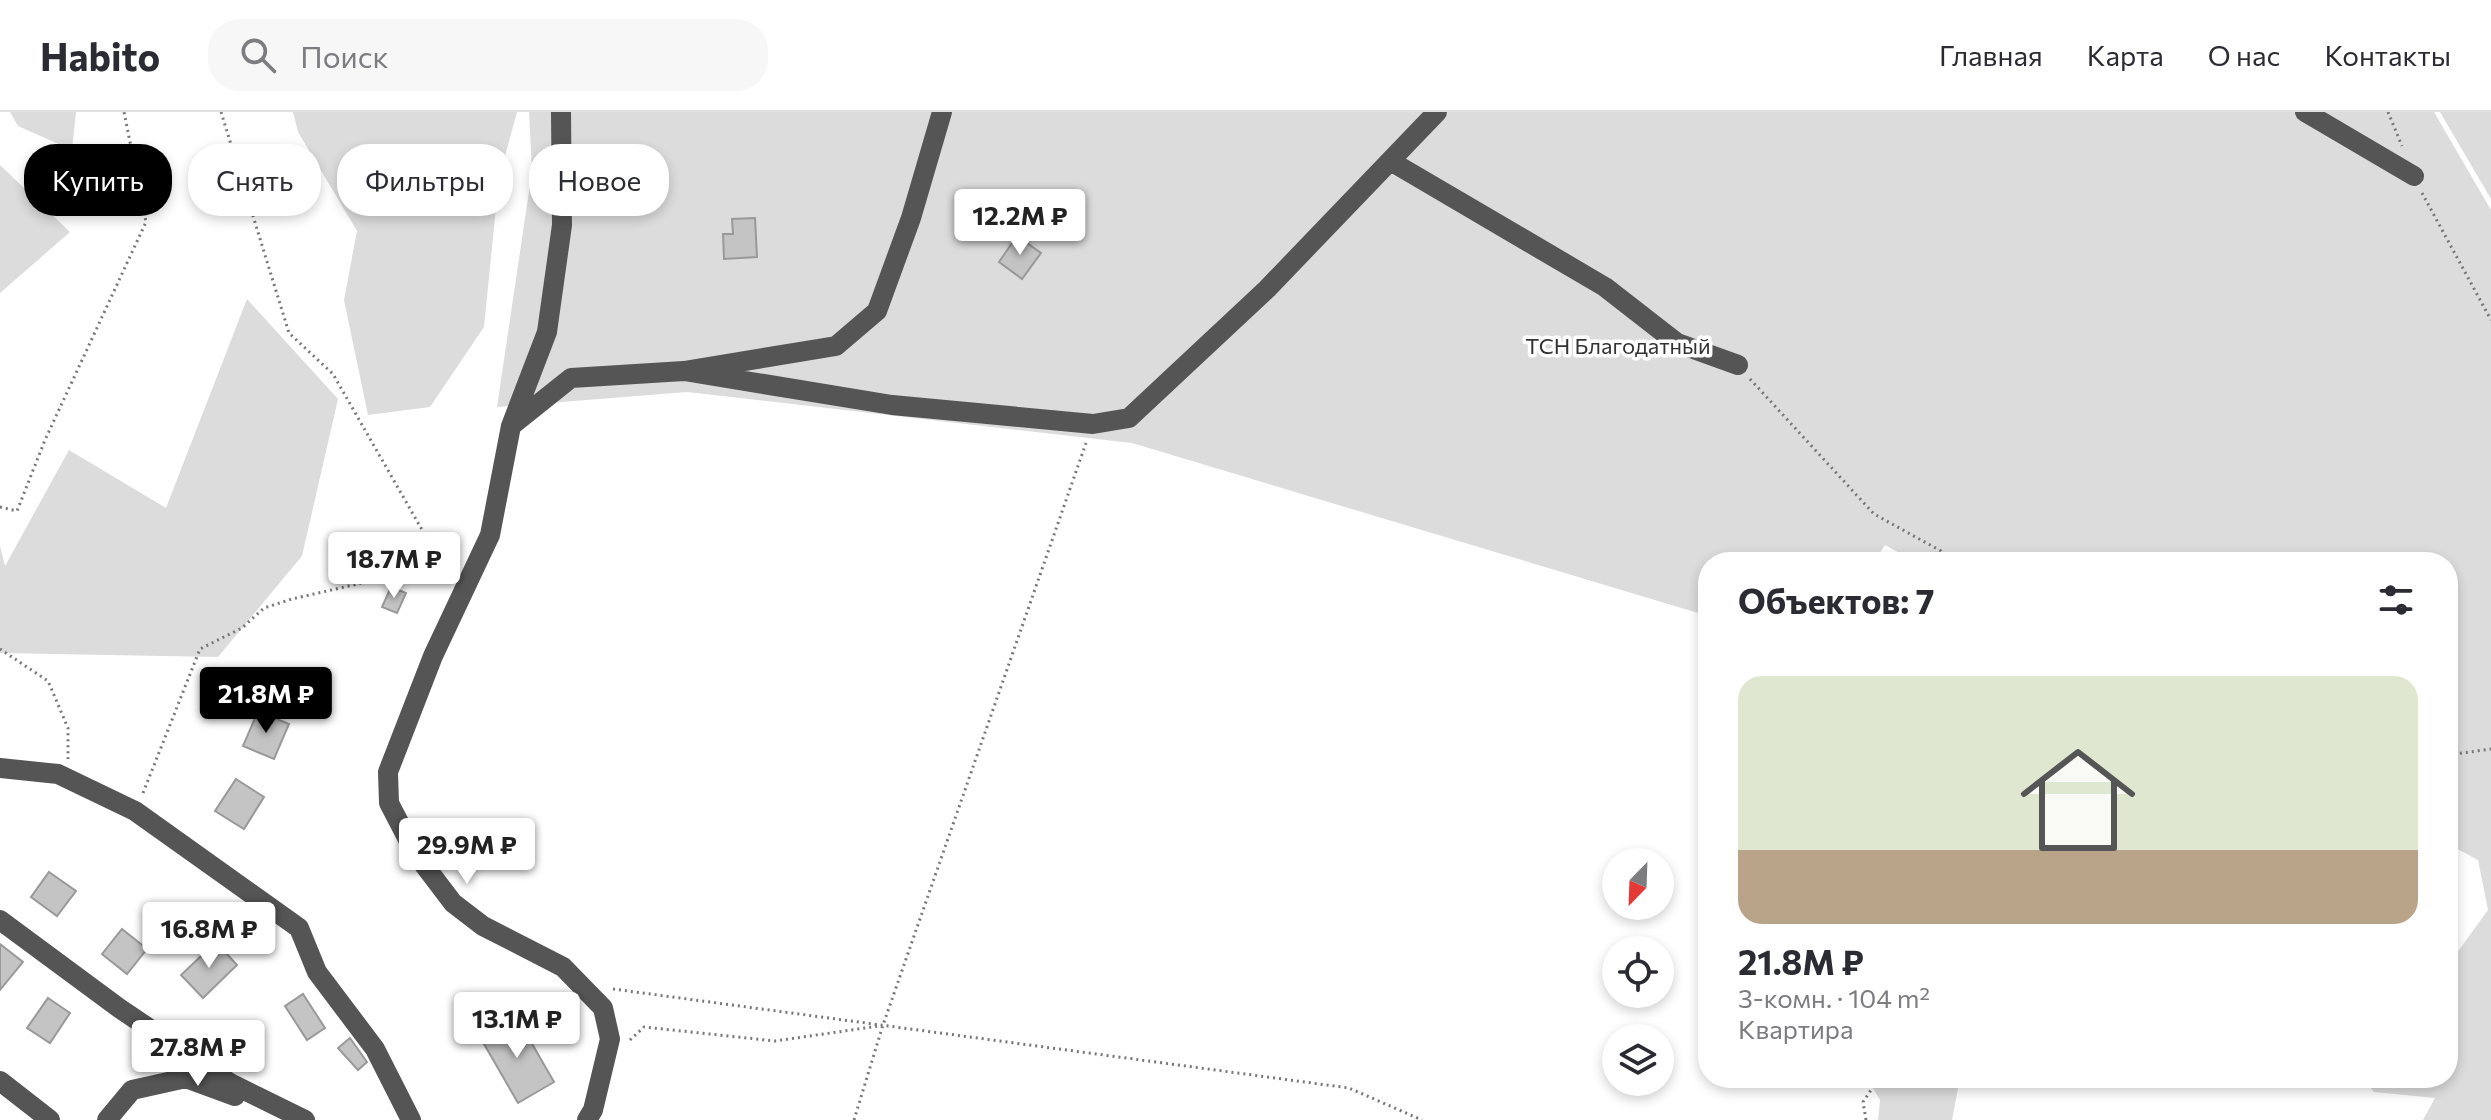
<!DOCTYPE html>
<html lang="ru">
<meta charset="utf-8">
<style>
:root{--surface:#fff;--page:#f7f7f7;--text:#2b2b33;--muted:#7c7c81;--line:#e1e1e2;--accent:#000}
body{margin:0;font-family:Commissioner,sans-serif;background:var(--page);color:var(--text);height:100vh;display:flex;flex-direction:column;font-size:30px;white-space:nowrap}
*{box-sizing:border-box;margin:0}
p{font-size:26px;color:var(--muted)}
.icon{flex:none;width:44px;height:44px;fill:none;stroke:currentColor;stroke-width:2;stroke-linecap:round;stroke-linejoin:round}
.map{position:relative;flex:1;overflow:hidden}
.sheet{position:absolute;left:1698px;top:440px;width:760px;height:536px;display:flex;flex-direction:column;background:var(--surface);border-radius:32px;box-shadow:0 4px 12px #0003}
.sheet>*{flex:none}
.banner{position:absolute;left:24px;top:32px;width:760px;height:72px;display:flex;gap:16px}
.needle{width:52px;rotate:203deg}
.buttons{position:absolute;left:1602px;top:736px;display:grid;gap:16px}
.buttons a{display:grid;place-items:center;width:72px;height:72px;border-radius:50%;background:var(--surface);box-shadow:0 4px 12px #0003;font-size:40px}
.price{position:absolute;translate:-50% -68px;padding:0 18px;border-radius:8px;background:#fff;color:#222;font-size:26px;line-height:52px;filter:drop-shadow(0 2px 4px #0008)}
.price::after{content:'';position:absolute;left:50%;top:48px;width:24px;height:18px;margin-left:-12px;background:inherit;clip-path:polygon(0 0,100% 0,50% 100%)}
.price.selected{background:var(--accent);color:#fff}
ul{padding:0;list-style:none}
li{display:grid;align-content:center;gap:16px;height:424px;padding:0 40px}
li span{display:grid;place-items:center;height:248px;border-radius:24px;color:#555}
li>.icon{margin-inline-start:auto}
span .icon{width:144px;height:144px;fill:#fffc;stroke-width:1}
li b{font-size:34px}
h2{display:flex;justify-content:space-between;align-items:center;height:96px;padding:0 40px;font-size:34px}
.chip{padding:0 28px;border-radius:32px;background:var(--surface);box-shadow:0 4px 12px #0003;font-size:28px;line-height:72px}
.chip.selected{background:var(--accent);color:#fff}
header{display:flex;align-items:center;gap:48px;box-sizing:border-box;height:112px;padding:0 40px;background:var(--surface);border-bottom:2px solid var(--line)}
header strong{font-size:38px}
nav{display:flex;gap:44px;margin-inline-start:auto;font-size:28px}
.search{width:560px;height:72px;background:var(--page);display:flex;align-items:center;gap:20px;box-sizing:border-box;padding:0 28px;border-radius:32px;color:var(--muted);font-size:30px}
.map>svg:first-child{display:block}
.green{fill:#dcdcdc}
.building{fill:#c4c4c4;stroke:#999;stroke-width:2}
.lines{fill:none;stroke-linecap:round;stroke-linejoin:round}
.path{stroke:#777;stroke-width:3;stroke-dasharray:2 4;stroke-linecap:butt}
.minor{stroke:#555;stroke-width:20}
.labels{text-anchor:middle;stroke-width:7;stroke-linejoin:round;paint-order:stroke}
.park-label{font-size:22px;fill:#333;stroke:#fff}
</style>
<header>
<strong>Habito</strong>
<div class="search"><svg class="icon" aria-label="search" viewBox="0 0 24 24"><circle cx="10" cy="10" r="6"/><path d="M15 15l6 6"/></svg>Поиск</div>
<nav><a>Главная</a><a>Карта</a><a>О нас</a><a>Контакты</a></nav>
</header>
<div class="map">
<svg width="2491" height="1008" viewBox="0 0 2491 1008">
<rect width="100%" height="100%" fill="#fff"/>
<path class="green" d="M10,0H76L72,38L18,14Z
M293,0H517L499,66L484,215L430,295L368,303L344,188L357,119L298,20Z
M529,0H2434L2491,98V1008H2423L2435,986L2374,980L2363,966H2448V853L2488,798L2478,748L2448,732V450H1916L1885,433L1874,450H1708V504L1132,331L687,280L497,295L532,59Z
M2440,0H2491V87Z
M0,53L70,120L0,181Z
M247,187L338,287L302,444L218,545L0,541V434L5,454L69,338L166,396Z
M1867,966H1960L1952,1008H1878L1880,988Z"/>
<path class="building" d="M755,106L757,145L724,147L723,122H733L732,107Z
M1017,124L1041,141L1022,167L999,150Z
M391,475L406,481L397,501L382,495Z
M258,599L289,612L274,647L243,634Z
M236,667L264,685L244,717L215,699Z
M49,760L76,779L57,804L31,785Z
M122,817L147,837L127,862L102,842Z
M216,830L237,853L203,886L181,863Z
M0,832L23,850L0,878Z
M303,882L325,916L307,928L285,894Z
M48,886L70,901L50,931L27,916Z
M516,904L554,970L518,991L480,925Z
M350,926L367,950L358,958L338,936Z"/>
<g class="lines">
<path class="path" d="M221,0L289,221L333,262L445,458L452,460
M2388,0L2402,34
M2422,81L2491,208
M1750,267L1874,402L1941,439L1946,450
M0,395L17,399L45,328L146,110L124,0
M0,537L48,569L68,616V647
M2448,643L2491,637
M143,681L200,537L242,516L264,496L292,487L375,468L444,458
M613,877L1349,976L1422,1008
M630,928L644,915L775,929L879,914
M854,1008L883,913L1086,331
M1866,1008L1863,990L1879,966"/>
<path class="minor" d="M561,0L562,113L547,220L511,314L490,423L433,544L388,660L389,691L415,741L453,791L483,814L563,855L603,896L610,927L593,998L587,1008
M2305,0L2414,64
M1392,50L1605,175L1677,231L1738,253
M684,259L892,293L1093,312L1129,306L1267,177L1437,0
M511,314L571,266L684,259L836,234L877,199L911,106L942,0
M0,656L58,662L135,699L299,816L317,860L375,937L411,1008
M0,808L119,896L230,971L305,1008
M0,969L50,1008
M107,1008L132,978L186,966L235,984"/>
</g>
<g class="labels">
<g class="park-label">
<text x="1618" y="242">ТСН Благодатный</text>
</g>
</g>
</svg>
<div class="buttons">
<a><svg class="needle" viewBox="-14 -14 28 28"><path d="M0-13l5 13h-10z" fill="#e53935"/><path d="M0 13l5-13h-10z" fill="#7c7c81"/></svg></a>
<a><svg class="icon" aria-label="locate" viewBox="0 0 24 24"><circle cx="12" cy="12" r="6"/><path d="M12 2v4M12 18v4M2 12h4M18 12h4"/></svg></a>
<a><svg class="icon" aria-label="layers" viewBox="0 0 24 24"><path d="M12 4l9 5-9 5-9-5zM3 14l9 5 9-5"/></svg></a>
</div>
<b class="price" style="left:1020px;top:145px">12.2M ₽</b>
<b class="price" style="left:394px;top:488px">18.7M ₽</b>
<b class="price selected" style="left:266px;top:623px">21.8M ₽</b>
<b class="price" style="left:467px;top:774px">29.9M ₽</b>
<b class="price" style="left:209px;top:858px">16.8M ₽</b>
<b class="price" style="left:517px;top:948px">13.1M ₽</b>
<b class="price" style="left:198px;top:976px">27.8M ₽</b>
<div class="banner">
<a class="chip selected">Купить</a>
<a class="chip">Снять</a>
<a class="chip">Фильтры</a>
<a class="chip">Новое</a>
</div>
<section class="sheet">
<h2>Объектов: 7<svg class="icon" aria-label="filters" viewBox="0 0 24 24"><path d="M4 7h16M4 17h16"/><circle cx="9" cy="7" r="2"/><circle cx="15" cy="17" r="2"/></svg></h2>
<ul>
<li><span style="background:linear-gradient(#dfe7d0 70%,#b9a48a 0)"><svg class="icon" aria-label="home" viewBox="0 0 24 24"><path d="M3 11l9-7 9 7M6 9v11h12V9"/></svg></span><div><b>21.8M ₽</b><p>3-комн. · 104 m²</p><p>Квартира</p></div></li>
</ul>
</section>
</div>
